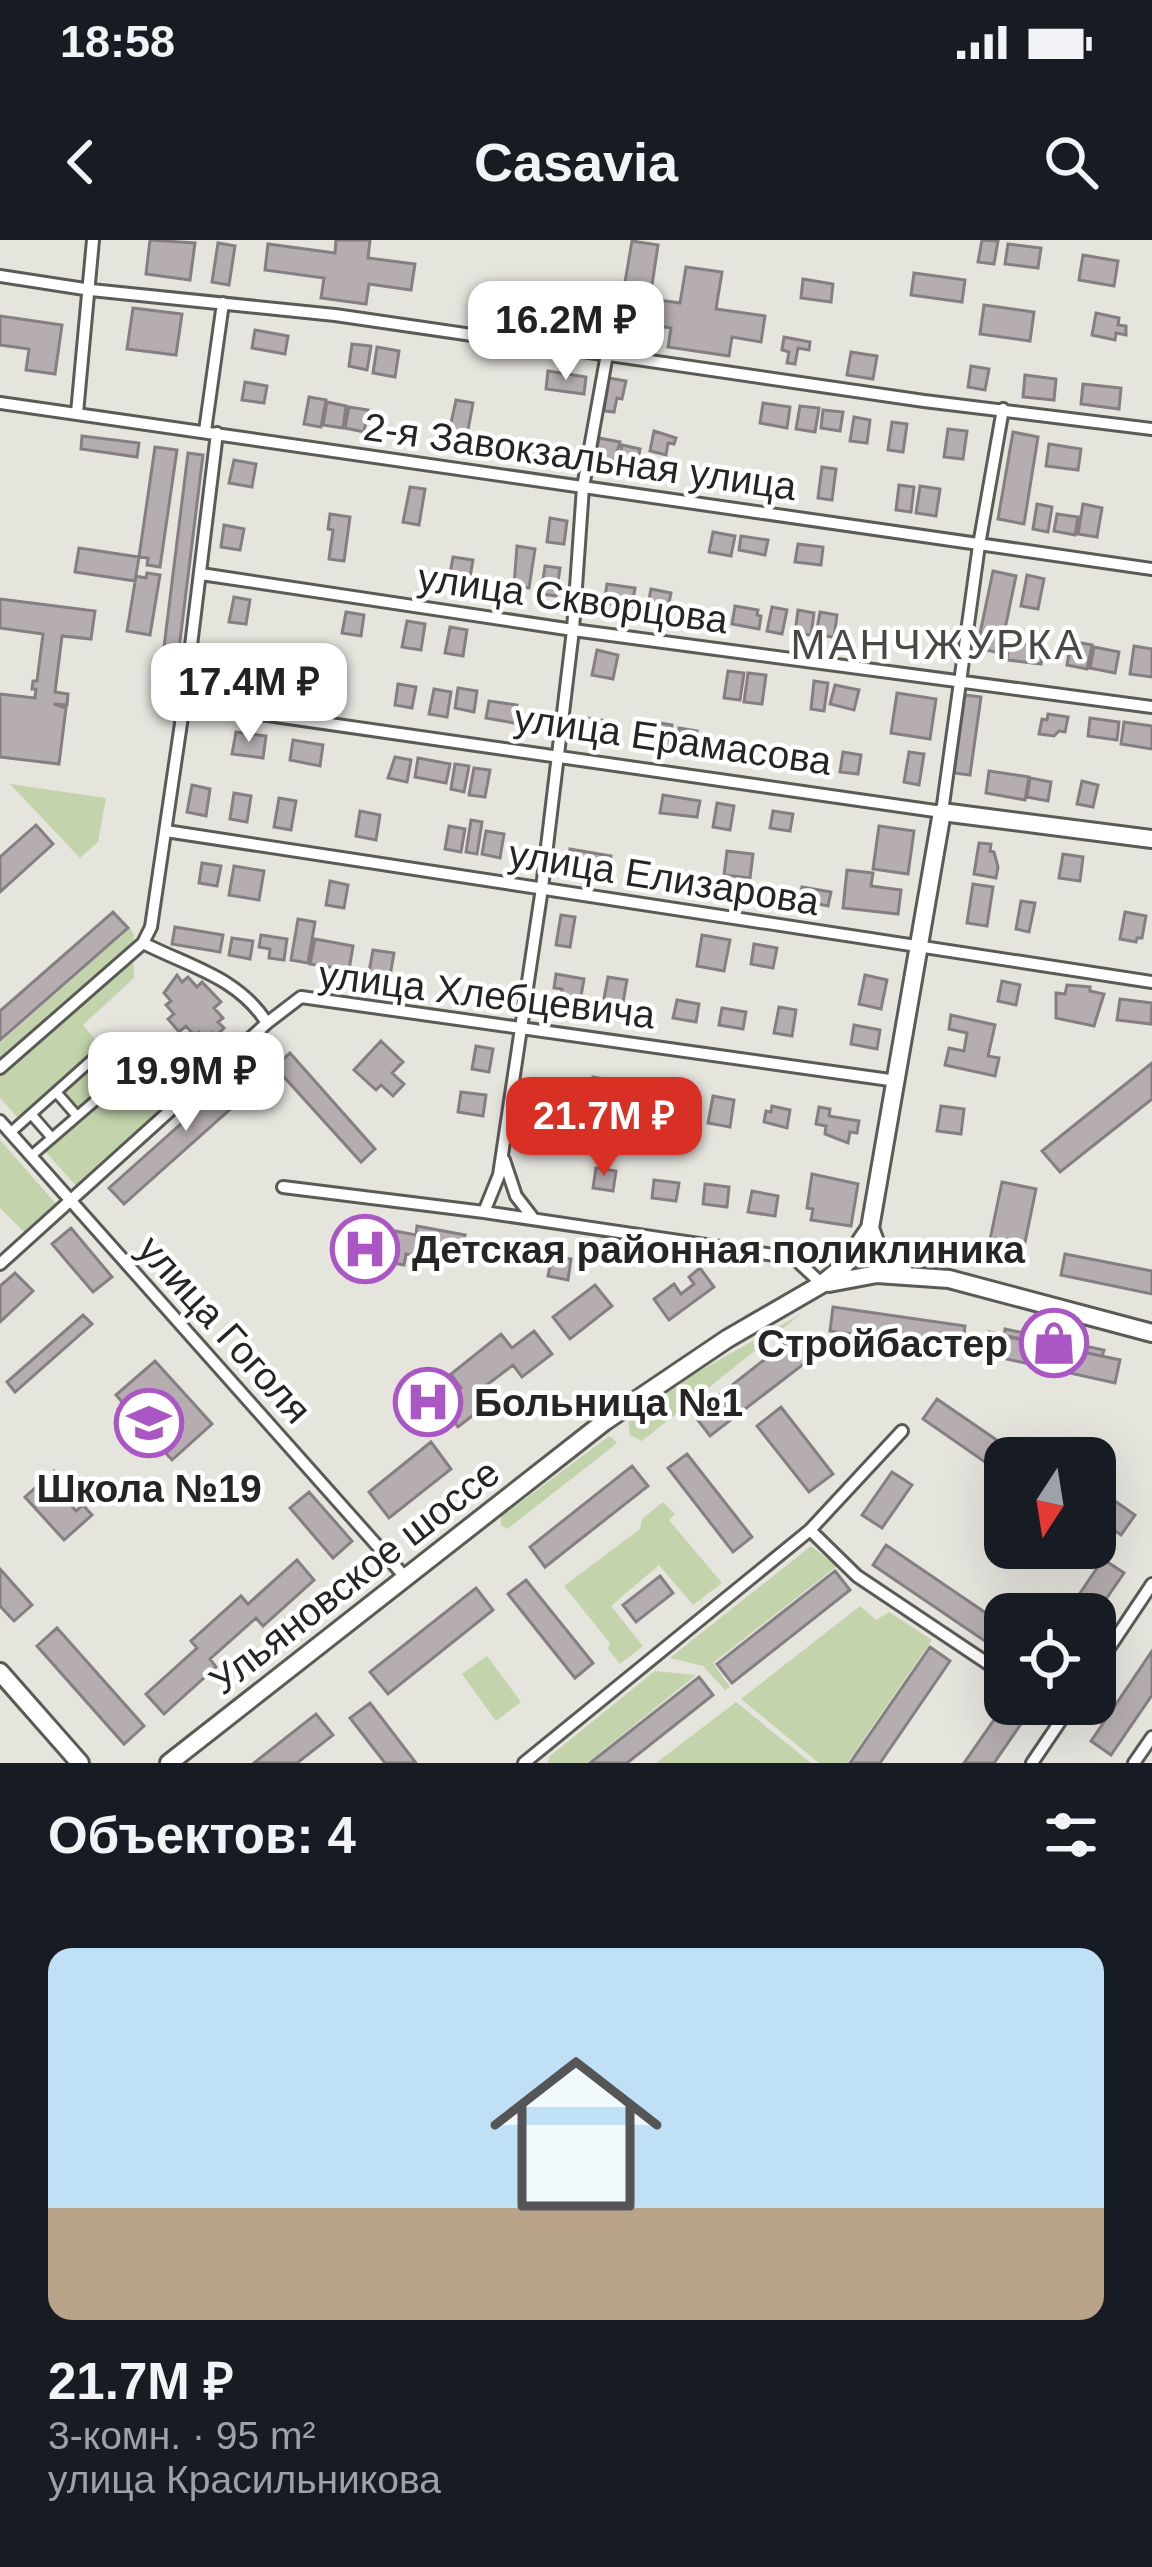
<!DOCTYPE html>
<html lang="ru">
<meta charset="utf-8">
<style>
:root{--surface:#171b24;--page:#242831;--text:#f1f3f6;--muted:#9ea1a6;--line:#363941;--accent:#d93025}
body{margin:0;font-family:Arial,sans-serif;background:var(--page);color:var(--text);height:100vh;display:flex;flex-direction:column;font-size:45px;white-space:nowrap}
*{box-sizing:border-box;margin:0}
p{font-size:39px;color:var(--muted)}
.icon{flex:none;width:66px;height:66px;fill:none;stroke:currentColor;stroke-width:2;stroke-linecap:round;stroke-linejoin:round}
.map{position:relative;height:1523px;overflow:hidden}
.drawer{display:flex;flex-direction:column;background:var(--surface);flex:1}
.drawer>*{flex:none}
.needle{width:78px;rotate:192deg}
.tools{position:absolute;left:984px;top:1197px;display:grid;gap:24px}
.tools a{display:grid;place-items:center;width:132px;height:132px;border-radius:24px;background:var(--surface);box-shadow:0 12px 48px #0002;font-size:60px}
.price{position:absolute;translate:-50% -102px;padding:0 27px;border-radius:24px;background:#fff;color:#222;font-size:39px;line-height:78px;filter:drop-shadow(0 3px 6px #0008)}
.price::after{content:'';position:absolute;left:50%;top:72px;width:36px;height:27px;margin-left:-18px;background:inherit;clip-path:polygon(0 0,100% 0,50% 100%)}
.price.on{background:var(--accent);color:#fff}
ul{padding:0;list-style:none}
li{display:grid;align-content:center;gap:24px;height:636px;padding:0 48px}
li+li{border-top:3px solid var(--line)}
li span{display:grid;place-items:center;height:372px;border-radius:24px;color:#555}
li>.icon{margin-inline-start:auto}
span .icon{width:216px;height:216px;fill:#fffc;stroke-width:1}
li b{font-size:51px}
h2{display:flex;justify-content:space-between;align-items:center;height:144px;padding:0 48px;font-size:51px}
.status{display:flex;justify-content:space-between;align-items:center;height:84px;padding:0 60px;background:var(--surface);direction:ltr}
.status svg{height:33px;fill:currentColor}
header{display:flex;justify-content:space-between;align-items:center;height:156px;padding:0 48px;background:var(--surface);font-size:54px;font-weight:800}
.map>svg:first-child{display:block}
.green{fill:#c3d4ac}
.building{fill:#b5adb0;stroke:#867f82;stroke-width:3}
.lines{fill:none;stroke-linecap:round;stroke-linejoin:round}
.pedestrian-casing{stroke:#5b5b55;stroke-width:14}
.minor-casing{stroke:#5b5b55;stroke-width:16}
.primary-casing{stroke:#5b5b55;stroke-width:22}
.pedestrian{stroke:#fff;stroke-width:8}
.minor{stroke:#fff;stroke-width:10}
.primary{stroke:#fff;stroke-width:16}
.labels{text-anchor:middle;stroke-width:9;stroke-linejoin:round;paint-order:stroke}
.street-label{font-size:39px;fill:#262523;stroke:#fff}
.poi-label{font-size:39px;font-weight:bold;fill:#262523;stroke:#fff;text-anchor:start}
.neighbourhood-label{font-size:42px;letter-spacing:3px;fill:#494842;stroke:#fff}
</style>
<div class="status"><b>18:58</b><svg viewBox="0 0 49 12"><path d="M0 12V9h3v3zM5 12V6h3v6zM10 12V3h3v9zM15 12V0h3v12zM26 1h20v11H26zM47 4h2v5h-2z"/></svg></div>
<header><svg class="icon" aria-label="back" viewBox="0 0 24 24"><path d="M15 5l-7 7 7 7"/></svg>Casavia<svg class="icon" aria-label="search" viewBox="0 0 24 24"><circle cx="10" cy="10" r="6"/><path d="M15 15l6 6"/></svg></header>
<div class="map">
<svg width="1152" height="1523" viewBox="0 0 1152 1523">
<rect width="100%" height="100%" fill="#e5e4dd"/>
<path class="green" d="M10,544L106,558L98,602L80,618Z
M130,688L134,695L131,710L0,825V803Z
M133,717L134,738L83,785L102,808L20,880L0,858V833Z
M104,812L123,834L78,873L59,851Z
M126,836L144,855L166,836L183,855L78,948L43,909Z
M0,900L57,965L27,995L0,968Z
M801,1074L642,1201L630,1195L628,1179L671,1147Z
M609,1196L617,1202L611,1208L511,1286L507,1289L501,1285V1277Z
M663,1262L675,1274L669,1280L722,1343L693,1365L659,1325L611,1366L643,1406L620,1424L608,1409L610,1403L564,1346L640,1289L642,1279Z
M811,1306L837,1326L713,1423L730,1447L725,1450L703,1426L670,1418Z
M860,1366L876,1380L889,1372L932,1400L847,1523H819L741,1459Z
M487,1416L521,1462L496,1481L462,1434Z
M655,1431L696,1435L587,1523H548L550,1516Z
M736,1462L811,1523H656Z"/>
<path class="building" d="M150,0L195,3L190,40L146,34Z
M336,0H370L368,18L415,24L411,50L369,44L366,64L321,58L324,38L265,30L268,4L335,13Z
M982,0L998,1L994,24L978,22Z
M632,1L658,5L651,52L624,48Z
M218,3L235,6L229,45L212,42Z
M1008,4L1041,8L1038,28L1005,24Z
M1083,15L1118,21L1114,46L1079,40Z
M686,27L722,32L716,69L765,76L761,102L732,97L729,116L668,107L671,88L613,79L616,54L680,63Z
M914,33L965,40L962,62L911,55Z
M803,39L833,44L831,62L801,58Z
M512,64L531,67L528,88L509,85Z
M984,65L1034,72L1030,101L980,94Z
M133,68L182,74L176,115L127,109Z
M546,73L595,80L592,99L544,92Z
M1096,73L1119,78L1118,85L1126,86V95L1116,93L1115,100L1092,95Z
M0,76L62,85L55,134L26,130L29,109L0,105Z
M255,90L288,96L285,114L252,108Z
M784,97L810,102L809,110L798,108L795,124L787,123L789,112L782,110Z
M352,104L371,106L367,130L349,126Z
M377,107L399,111L395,137L373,133Z
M851,112L877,116L873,139L847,135Z
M971,126L989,129L985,150L968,147Z
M548,131L586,137L584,154L546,149Z
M1025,135L1056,139L1054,160L1023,157Z
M609,138L626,141L622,159L617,158L614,172L604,171Z
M245,142L267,146L264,163L242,160Z
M1083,144L1121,148L1119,169L1081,164Z
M309,157L326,160L321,187L304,184Z
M456,160L473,163L465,206L447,202Z
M327,162L346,166L343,188L323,185Z
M763,163L790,167L787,188L760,183Z
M800,166L819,168L815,192L796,189Z
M349,167L368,170L364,192L345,188Z
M823,170L843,172L840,191L821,188Z
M854,177L870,180L867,203L850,201Z
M892,182L907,184L903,212L888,210Z
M948,189L967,191L963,219L944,217Z
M654,191L676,198L674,204L668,203L666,215L650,211Z
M1013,192L1038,197L1024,284L998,279Z
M82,196L139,203L137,217L81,209Z
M599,198L620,202L613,225L595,222Z
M1049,204L1081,209L1078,230L1046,226Z
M622,205L640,209L636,230L618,227Z
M155,207L177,210L160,327L147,325L148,318L139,317Z
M188,213L203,215L179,409L164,407Z
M234,220L256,224L252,247L229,243Z
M822,227L836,229L832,260L818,258Z
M899,245L914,247L911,272L896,270Z
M920,246L940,249L936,276L916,273Z
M410,247L425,249L419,285L403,282Z
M1037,264L1052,267L1048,292L1033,289Z
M1083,264L1102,268L1097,297L1078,294Z
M330,274L350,277L344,321L329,319L333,290L328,289Z
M1057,274L1078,277L1075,295L1054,291Z
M550,278L567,281L564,304L547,302Z
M224,285L244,289L240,310L221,307Z
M713,292L735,296L731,316L709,312Z
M741,296L768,300L765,315L739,310Z
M798,304L823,307L821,325L795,322Z
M517,306L535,309L529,348L514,345Z
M79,308L139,317L135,341L75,332Z
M453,317L473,320L469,343L449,339Z
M545,326L560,328L556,356L541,354Z
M993,331L1016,336L1000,413L977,408Z
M147,333L160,335L150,395L127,391L136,336L146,338Z
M1027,335L1044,339L1038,369L1021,366Z
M607,344L635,348L632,367L604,363Z
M651,349L671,353L667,373L647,369Z
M234,357L250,360L246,384L229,382Z
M0,359L95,371L91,399L62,396L55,452L68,454L67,465L54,464L66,468L59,524L0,517V454L35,458L36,449H32L33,441H37L43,394L0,388Z
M735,366L758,370L757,375L761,376L759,389L732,384Z
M772,367L787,370L782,394L767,391Z
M798,370L814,373L811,395L795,393Z
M346,372L364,375L361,396L342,393Z
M820,372L837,375L834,397L816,395Z
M407,381L425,384L421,410L402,407Z
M450,387L467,390L463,416L445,413Z
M1071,401L1092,405L1087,429L1067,425Z
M1009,402L1044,407L1041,424L1007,420Z
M1134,406L1152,409V437L1130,434Z
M1094,407L1119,412L1115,433L1090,428Z
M597,410L618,415L613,439L592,435Z
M209,415L225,418L221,440L205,438Z
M270,427L287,430L283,453L266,450Z
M728,431L744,433L740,460L724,458Z
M748,433L766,435L762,464L744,462Z
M814,441L828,443L824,471L811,469Z
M398,444L416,447L412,468L395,465Z
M835,445L859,450L854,470L830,464Z
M458,448L477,451L474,472L455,468Z
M434,449L451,452L447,477L429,474Z
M897,453L936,459L930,499L891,493Z
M965,455L981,457L970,535L954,533Z
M489,461L517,465L514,483L486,478Z
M1048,474L1068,477L1065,492L1059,491L1054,496L1039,494L1042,479L1047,480Z
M588,478L612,482L609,500L585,496Z
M1090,478L1119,482L1117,500L1088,496Z
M654,482L672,485L669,509L650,506Z
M1124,482L1152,486V509L1121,504Z
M679,488L697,491L693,513L676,510Z
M236,492L266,496L263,518L232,514Z
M293,500L323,505L320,526L290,520Z
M843,512L861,515L858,534L840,532Z
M909,512L924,514L919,545L904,542Z
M395,517L411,520L407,542L388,538Z
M418,518L450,524L446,543L415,537Z
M455,524L469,526L464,552L451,549Z
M474,528L490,530L485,557L469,555Z
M989,531L1029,537L1025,560L986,553Z
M1030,538L1051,542L1048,561L1027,557Z
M1082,541L1098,545L1093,567L1077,564Z
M192,545L210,549L206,576L187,572Z
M234,553L251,556L247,582L230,579Z
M663,555L700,561L697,577L660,573Z
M279,558L296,561L291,590L274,587Z
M717,563L734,566L730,590L713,587Z
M360,571L380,575L376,600L356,596Z
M773,571L793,574L790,591L770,588Z
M471,580L482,582L477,614L466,612Z
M36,585L53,604L0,652V617Z
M449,586L465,589L461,612L445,609Z
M879,586L914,591L908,634L873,629Z
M486,591L504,594L500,618L482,614Z
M979,603L991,604L990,611L994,612L998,627L996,638L974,634Z
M570,609L611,616L608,635L567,629Z
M727,611L753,614L750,638L724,635Z
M1063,614L1083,617L1080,641L1059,638Z
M202,623L221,626L217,646L199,643Z
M234,626L264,631L259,660L229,655Z
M847,630L873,633L871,646L901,650L898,674L843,668Z
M330,641L348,645L344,668L326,665Z
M973,644L993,647L987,686L967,683Z
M802,647L831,652L828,666L799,660Z
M1021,661L1035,663L1029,692L1016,689Z
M113,672L128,688L0,800V771Z
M1125,672L1146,676L1142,698H1137L1136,702L1120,699Z
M561,675L575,677L570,707L556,705Z
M298,679L315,682L308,723L291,720Z
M175,687L223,695L220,712L172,704Z
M261,695L287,699L284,720L269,718L270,709L259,707Z
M702,695L730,700L724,731L697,726Z
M232,698L253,701L250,719L229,715Z
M315,699L353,706L349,730L310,724Z
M754,704L777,708L773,728L751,724Z
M373,710L394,713L390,736L369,732Z
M556,734L584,739L580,762L560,758L562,749L554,748Z
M177,735L182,742L188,737L197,747L202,742L221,762L214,768L223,778L218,782L224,788L215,797L212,793L205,799L199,792L195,796L186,786L179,792L168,779L174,774L166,765L171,761L164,753Z
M865,735L887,740L881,769L859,764Z
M608,737L627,740L622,768L603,764Z
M1002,741L1020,745L1016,765L998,761Z
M1067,745L1090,747V751L1104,754L1094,786L1056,778V753L1065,754Z
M1120,759L1152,763L1151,784L1117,780Z
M677,760L699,764L696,782L673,778Z
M779,767L796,770L792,796L774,793Z
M722,768L746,772L743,789L719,785Z
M951,775L995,785L988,816L999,818L995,836L945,825L949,808L964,811L967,793L949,789Z
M854,785L880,790L877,809L851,804Z
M381,801L403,822L392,833L404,844L393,856L381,845L376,850L354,830Z
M476,806L493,809L489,832L472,829Z
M290,813L375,909L361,922L275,827Z
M1152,823V859L1060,932L1042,911Z
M248,824L263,840L124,964L109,948Z
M593,837L625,843L617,881L586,875Z
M676,846L693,849L689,875L671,872Z
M461,852L486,855L483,876L458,872Z
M713,856L734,860L730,887L708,883Z
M772,866L790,870L787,888L764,882L766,871L771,872Z
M941,866L964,869L961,894L937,891Z
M819,867L830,869L829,876L859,881L857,893L850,892L848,903L825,894L826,886L816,884Z
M596,928L616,931L613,951L593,948Z
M812,934L858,944L851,986L811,980L813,969L807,968Z
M654,940L679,943L676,961L652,958Z
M1002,942L1036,949L1021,1022L987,1014Z
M705,944L729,947L727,967L703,964Z
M752,951L778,956L775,976L748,972Z
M364,985L416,995L417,986L465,995L454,1025L406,1014L404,1025L351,1015Z
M71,988L112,1037L93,1052L52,1004Z
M1065,1014L1152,1031V1054L1061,1035Z
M552,1016L571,1019L568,1040L548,1036Z
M700,1028L714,1047L669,1080L654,1059L674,1044L681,1054L694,1044L689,1037Z
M15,1033L33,1051L0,1082V1046Z
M595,1045L612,1066L570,1099L553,1077Z
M833,1067L965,1086L962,1109L830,1091Z
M83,1075L92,1084L15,1152L7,1142Z
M1005,1089L1104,1110L1102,1116L1004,1096Z
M534,1091L552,1114L522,1137L513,1125L476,1153L486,1165L458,1187L440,1164L461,1148L451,1134L501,1094L512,1108Z
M989,1092L1120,1120L1115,1143L984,1114Z
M797,1094L814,1116L710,1196L694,1175Z
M155,1121L212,1184L172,1220L154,1200L171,1185L150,1162L134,1176L116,1155Z
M937,1159L1023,1218H1005V1236L923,1179Z
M781,1167L833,1234L809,1252L757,1186Z
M431,1202L451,1229L389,1278L369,1252Z
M687,1214L752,1297L733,1312L668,1228Z
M632,1226L648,1246L545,1327L530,1307Z
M54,1231L64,1243L57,1249L76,1271L83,1265L92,1275L64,1300L25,1257Z
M892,1232L912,1245L882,1288L862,1275Z
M1095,1247L1135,1275L1121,1295L1095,1277Z
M309,1252L352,1301L333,1318L290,1268Z
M886,1305L1005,1386L1001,1412L873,1325Z
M1103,1319L1124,1333L1095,1375L1066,1374Z
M297,1320L314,1340L263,1386L256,1378L210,1419L216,1427L164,1474L146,1454L197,1408L191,1401L241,1356L248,1364Z
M0,1329L32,1365L14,1381L0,1366Z
M835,1331L850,1350L732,1443L717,1424Z
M660,1336L673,1353L636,1382L623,1365Z
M526,1340L593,1423L575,1438L508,1354Z
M476,1348L493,1370L388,1454L370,1432Z
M57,1388L144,1486L124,1504L37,1406Z
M930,1407L950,1421L880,1523H850Z
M1152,1411V1455L1111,1515L1091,1501Z
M699,1437L713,1455L627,1523H590Z
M370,1463L416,1523H385L350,1478Z
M1003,1467L1023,1481L994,1523H964Z
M316,1474L333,1495L297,1523H254Z"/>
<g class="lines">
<g class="pedestrian-casing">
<path id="pedestrian" d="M56,852L77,876
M31,874L52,898
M10,893L103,810
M31,916L125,835"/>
</g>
<g class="minor-casing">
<path id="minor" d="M0,36L91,50L335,75L924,161L1152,189
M0,163L1152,329
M77,173L93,0
M205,191L223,63
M201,334L573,390L1152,467
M184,463L942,572L979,305L1003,169
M166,591L1152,742
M143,703C190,727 238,737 267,783
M0,828L143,703L151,687L184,463L217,193
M0,881L405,1337
M504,920L516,956L533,978
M283,947L484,972L794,1018L822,1044
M484,972L499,935L542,648L573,390L583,247L607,114
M0,1024L267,783L301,757L897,841
M810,1290L857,1336L1005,1435
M1095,1429L1152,1344
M1048,1464L1064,1475
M524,1523L810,1290L902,1191
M1032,1523L1072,1464
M1134,1523L1152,1497"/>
</g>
<g class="primary-casing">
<path id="primary" d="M870,988L878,1010L905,1033
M829,1043L877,1034L949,1039L1152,1093
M0,1432L80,1523
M169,1523L604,1182L727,1099L822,1044L844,1026L870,988L942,572L1152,599"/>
</g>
<use href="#pedestrian" class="pedestrian"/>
<use href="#minor" class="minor"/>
<use href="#primary" class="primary"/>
</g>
<defs>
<g id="hospital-ring" transform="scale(3.45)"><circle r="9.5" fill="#fff" stroke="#ab56c5" stroke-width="1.5"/><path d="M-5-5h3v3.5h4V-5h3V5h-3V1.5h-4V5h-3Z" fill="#ab56c5"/></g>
<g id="shop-ring" transform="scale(3.45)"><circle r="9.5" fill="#fff" stroke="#ab56c5" stroke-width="1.5"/><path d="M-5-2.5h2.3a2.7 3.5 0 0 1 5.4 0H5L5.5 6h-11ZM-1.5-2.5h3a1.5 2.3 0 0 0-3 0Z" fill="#ab56c5"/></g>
<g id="school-ring" transform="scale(3.45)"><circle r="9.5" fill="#fff" stroke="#ab56c5" stroke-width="1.5"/><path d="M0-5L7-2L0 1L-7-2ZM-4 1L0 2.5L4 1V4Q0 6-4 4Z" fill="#ab56c5"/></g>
</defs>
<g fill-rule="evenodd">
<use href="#hospital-ring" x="365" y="1009"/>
<use href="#shop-ring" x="1054" y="1103"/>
<use href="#hospital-ring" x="428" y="1162"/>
<use href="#school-ring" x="149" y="1183"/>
</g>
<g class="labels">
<g class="street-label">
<text transform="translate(580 216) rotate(8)" y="14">2-я Завокзальная улица</text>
<text transform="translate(573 358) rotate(8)" y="14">улица Скворцова</text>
<text transform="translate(673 499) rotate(8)" y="14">улица Ерамасова</text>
<text transform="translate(664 637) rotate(9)" y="14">улица Елизарова</text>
<text transform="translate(487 754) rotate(7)" y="14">улица Хлебцевича</text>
<text transform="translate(225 1089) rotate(48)" y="14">улица Гоголя</text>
<text transform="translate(354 1336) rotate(-38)" y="14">Ульяновское шоссе</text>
</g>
<g class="poi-label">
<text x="412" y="1023">Детская районная поликлиника</text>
<text x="1008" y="1117" text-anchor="end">Стройбастер</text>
<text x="474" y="1176">Больница №1</text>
<text x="149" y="1262" text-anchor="middle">Школа №19</text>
</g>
<g class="neighbourhood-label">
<text x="938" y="419">МАНЧЖУРКА</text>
</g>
</g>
</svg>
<div class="tools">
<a><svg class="needle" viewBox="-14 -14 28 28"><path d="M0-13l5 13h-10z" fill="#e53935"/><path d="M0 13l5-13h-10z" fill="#9ea1a6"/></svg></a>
<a><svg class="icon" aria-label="locate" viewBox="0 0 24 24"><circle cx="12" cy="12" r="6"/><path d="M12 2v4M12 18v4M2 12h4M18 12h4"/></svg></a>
</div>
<b class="price" style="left:566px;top:143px">16.2M ₽</b>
<b class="price" style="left:249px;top:505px">17.4M ₽</b>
<b class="price" style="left:186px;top:894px">19.9M ₽</b>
<b class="price on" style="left:604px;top:939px">21.7M ₽</b>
</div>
<section class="drawer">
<h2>Объектов: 4<svg class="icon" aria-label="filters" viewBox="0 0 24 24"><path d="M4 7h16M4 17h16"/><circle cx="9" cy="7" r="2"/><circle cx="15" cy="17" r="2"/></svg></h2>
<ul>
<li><span style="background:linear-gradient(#bfe0f5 70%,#b9a48a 0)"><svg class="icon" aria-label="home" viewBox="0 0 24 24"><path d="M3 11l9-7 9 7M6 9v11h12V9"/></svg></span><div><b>21.7M ₽</b><p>3-комн. · 95 m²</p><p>улица Красильникова</p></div></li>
</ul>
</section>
